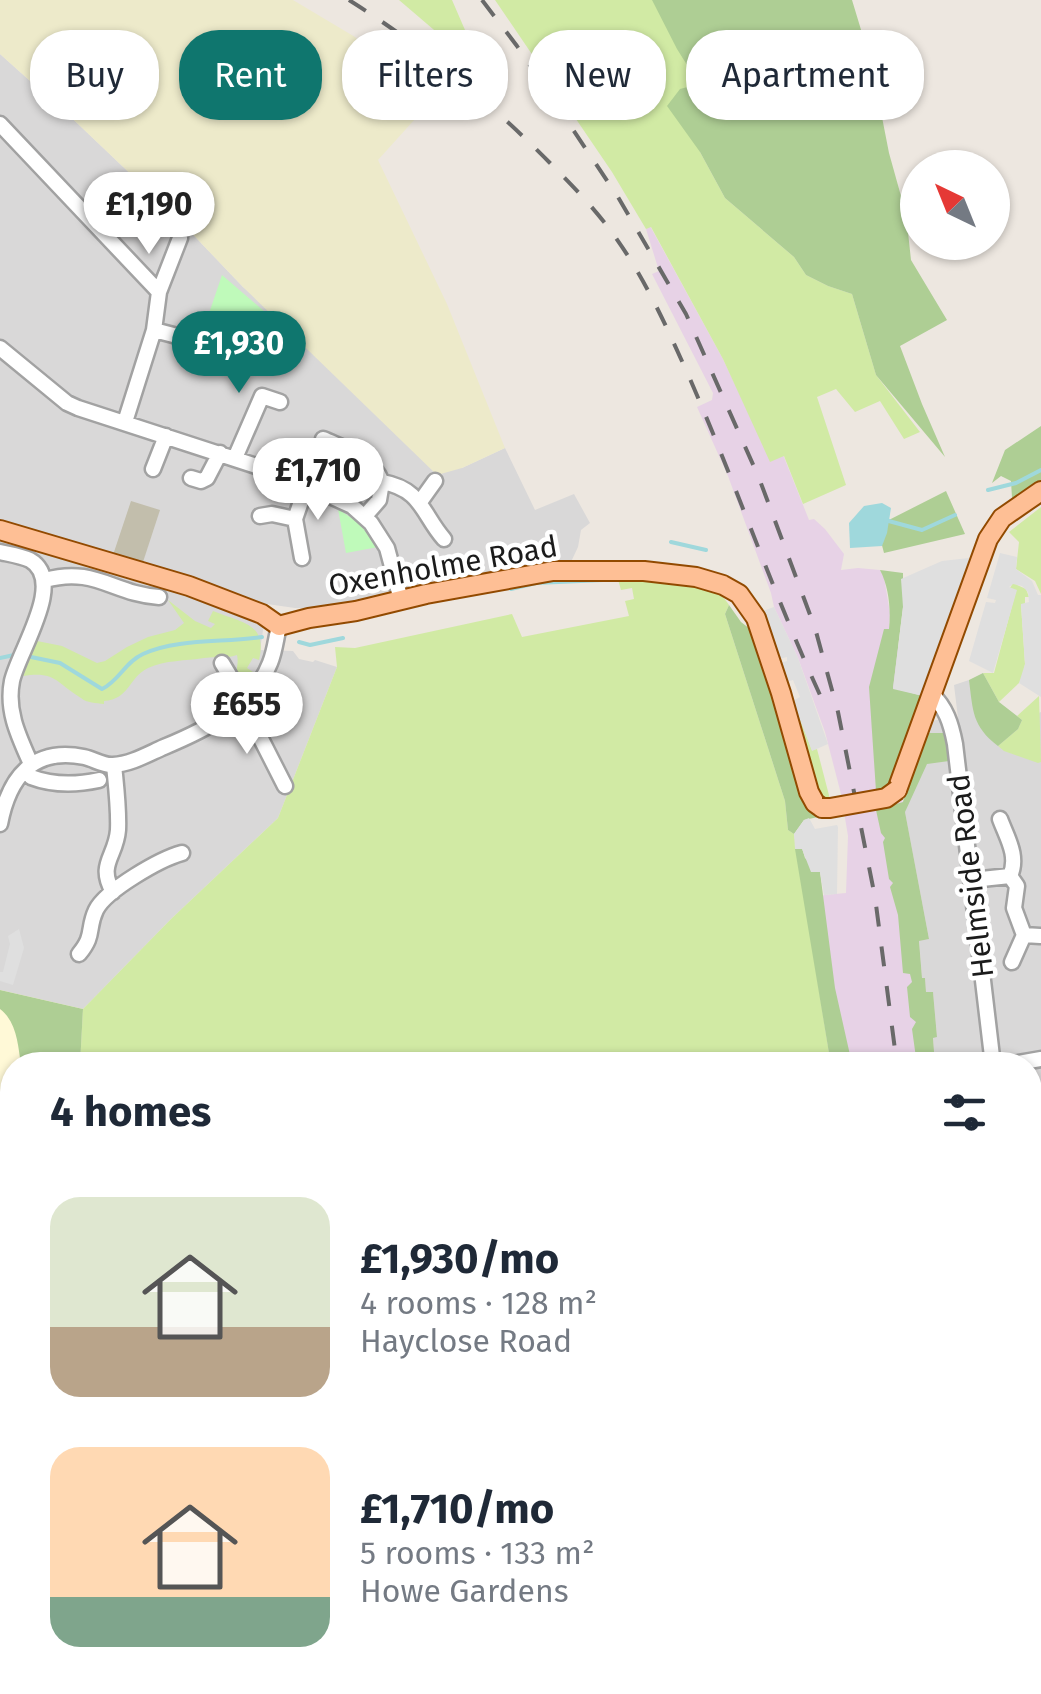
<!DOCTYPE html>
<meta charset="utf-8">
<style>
:root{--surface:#fff;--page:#f6f6f7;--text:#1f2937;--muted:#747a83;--accent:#0f766e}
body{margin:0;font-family:"Fira Sans",sans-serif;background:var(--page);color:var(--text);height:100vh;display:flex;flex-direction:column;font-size:38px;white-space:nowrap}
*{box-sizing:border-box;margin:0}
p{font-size:32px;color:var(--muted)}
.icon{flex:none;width:55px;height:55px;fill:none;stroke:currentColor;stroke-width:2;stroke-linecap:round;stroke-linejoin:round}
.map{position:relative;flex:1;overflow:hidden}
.sheet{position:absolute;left:0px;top:1052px;width:1042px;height:642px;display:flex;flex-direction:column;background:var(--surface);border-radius:40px 40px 0 0;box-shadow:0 2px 8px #0004}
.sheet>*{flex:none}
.guide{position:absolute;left:30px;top:30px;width:982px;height:90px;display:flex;gap:20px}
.needle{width:65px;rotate:317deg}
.fabs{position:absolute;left:900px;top:150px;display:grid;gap:20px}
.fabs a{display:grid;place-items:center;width:110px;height:110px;border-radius:50%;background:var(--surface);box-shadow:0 2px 8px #0004;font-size:50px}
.price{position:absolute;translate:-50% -85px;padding:0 22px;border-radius:35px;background:#fff;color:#222;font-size:32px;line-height:65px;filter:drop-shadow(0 2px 5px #0008)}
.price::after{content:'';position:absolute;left:50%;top:60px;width:30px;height:22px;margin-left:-15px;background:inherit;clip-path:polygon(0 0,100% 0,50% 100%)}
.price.current{background:var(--accent);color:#fff}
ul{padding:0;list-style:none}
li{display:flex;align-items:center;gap:30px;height:250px;padding:0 50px}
li span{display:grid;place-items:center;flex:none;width:280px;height:200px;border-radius:30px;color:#555}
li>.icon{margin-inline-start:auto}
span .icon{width:120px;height:120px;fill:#fffc;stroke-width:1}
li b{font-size:42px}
h2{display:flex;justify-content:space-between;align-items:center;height:120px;padding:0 50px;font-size:42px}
.pill{padding:0 35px;border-radius:40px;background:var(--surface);box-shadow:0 2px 8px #0004;font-size:35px;line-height:90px}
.pill.current{background:var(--accent);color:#fff}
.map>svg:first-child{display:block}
.residential{fill:#d9d8d8}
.industrial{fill:#e7d2e6}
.education{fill:#fff9d7}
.construction{fill:#c2beac}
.farmland{fill:#edeaca}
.grass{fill:#d1eaa4}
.forest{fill:#aece94}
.park{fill:#bffaba}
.parking{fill:#dfdfdf}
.water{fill:#9fd8dc}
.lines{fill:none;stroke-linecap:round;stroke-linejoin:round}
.stream{stroke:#9fd8dc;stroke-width:4}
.minor-casing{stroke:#a2a2a2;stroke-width:19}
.major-casing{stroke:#924a00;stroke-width:22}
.minor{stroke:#fff;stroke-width:14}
.major{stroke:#febf95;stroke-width:18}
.rail{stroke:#696969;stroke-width:4;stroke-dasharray:20 20;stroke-linecap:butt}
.major-bridge-casing{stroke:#924a00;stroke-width:22;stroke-linecap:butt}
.major-bridge{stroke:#febf95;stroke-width:18}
.labels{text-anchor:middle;stroke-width:9;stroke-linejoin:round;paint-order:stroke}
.street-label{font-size:30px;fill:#1b1b1b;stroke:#fff}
</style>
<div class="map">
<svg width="1041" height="1694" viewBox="0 0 1041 1694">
<rect width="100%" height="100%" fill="#ede7e0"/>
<path class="residential" d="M0,54L77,123L181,222L243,287L462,468L505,448L535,510L574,494L590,523L581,530L578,547L570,564L544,563L329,608H295L267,604L260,650L293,651L299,659L313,662L315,660L337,667L278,818L171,919L83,1009L0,990Z
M969,680L1022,720L1041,712V1583L1030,1549V1065H935L933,1037L937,1036L933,993H926L925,979L922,978L919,940L929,939L903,802L927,721L958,718L954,685Z"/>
<path class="industrial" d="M650,226L723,359L750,416L778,442L809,520L814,519L825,529L844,554L841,570L858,568L880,570L884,577L890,613L889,629L923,696L892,780L903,802L929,939L919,941L922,978H925L926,992H933L937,1037L933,1038L935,1065H831L806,906L824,895L846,893L848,836L841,794L825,732L798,658L774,607L771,593L728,476L697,407L712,400L713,393L652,274L659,271L646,229Z
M1030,1549L1041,1583V1694H1005L1000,1683L1030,1682Z"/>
<path class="education" d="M0,990L83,1009L80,1065H12V1318L0,1314Z"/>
<path class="construction" d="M131,501L160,510L143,562L113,555Z"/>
<path class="farmland" d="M0,0H293L355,37L385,65L425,90L434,98L378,160L447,304L505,448L462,468L437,475L243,287L181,222L77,123L0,54Z
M0,1351L12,1355V1682H367L383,1694H0Z
M716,1682L789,1683L820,1694H715Z"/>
<path class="grass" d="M399,0H452L478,60L468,59Z
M495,0H653L699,85L700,152L725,198L794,257L806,275L828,286L852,294L876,375L920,432L904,439L880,401L855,412L836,389L817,397L846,485L803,504L784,456L770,462L723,359L651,227L646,229L612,172Z
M1041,507V594L1035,581L1016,569L1019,542L1009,532Z
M617,576C651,579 711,573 729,605L725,614L785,801L788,830L794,834L831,1065H80L83,1009L171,919L278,818L337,667L335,647L355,648L512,614L522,637L629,616L625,601L634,599L632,588L621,590Z
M1013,583L1026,589L1029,597H1025V604L1021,605L1025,664L1023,676L1019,683L999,702L983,673H994L1016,591L1010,588Z
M168,600L195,621L211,628L215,624L208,621L213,611C242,623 268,623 259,660L253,658L247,668L253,672L252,675L241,676L242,679H249L245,684C231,670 240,669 237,655C225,659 216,656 204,658C186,661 165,660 148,668C128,678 130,699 104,701V704C96,703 87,703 81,698C56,683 56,671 23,676L37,641L62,646L97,663L105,661L127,647L148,637L175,630L184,623Z
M1039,696L1041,762L1038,763L1004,751L998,746L1018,729L1022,720L1017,716Z
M795,706L812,750L817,749L830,799L827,801L820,796L792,707Z
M909,1683H1000L1005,1694H940Z"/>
<path class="forest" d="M652,0H852L872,66L889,153L906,214L911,260L947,320L900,346L922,404L945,457L876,375L852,294L828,286L806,275L794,257L725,198L700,152L667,106L680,89L699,84L677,49Z
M1041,426V481L1012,498L1011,481L1001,476L992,483L1005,450Z
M946,491L965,534L884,553L877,526Z
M880,570L903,573V607L893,688L923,696L889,789L876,791L869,687L884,629H889C891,610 889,587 880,570Z
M729,605L741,622L754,632L823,816L804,820L794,834L788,830L785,801L725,614Z
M983,673L999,702L1022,720L1018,729L998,746C972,726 973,711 969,680Z
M924,733H946L949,761L927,764L905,812L929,939L919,941L922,978H925L926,992H933L937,1037L933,1038L935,1065H917L912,1029L916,1022L910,1017L907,987L912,982L910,974L903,973L898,915L890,887L893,883L889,879L883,842L885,838L881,833L876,810L903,802Z
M802,848L805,858L820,872L835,988L850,1055L856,1065H831L795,849Z
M0,990L83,1009L80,1065H21C18,1045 17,1022 0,1009Z
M12,1088V1164L9,1166L0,1159V1120Z
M428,1682H692V1694H422Z"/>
<path class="park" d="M222,275L265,312L237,331L222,327L216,337L203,331Z
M338,509L359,523L378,547L346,553Z"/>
<path class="parking" d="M1000,553L1017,557L1016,569L1032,581L1038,595H1041V697L1019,683L1025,664L1021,604L1029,602L1028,592L1022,586L1013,584L1009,587L1017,590L993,673L969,661L986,602L995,603L996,600L987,598Z
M969,558L970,564L923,696L893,689L903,607L901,579L942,561Z
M774,607L798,658L828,744L812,751L793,701L800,697L793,680L786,682L780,663L787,661V657L779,659L763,611Z
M809,818L815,829L837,825L838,827L837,894L824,895L820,872H811L802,849H795L794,834L804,820Z
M19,929L24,948L13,985L0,981V972H3L10,944L8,936Z
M5,1168L8,1174L12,1172V1305L8,1304L0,1291V1171Z"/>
<path class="water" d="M882,503L891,508L887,533L882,546L850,548L849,523L864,506Z"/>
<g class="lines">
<path class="stream" d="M988,490L1016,483L1041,470
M885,520L922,530L955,515
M671,542L706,550
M511,589L536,583L603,580
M299,642L310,645L343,638
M31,657L60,663L102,689C119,681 125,662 143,654C177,638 225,643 262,637
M0,658L14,655"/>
<g class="minor-casing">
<path id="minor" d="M0,124L159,292L154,330L125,422
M159,292L180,238
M154,330L235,351
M0,348L67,403L78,408L284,475L352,506L371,523L387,548L401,600
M323,439C348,450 371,456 382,482C422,489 422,514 444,539
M235,458L262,396L280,402
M153,469L166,436
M191,478L201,481L207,478L220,453
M420,502L435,481
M260,516L272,514L295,519
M365,516L379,500L382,482
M0,552C9,554 22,556 30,560C67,581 18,652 12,681C6,711 19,737 31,764
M302,558L295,519L307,484
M45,580C95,566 113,594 159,597
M222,663L231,678L248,696
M931,693C946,708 951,723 955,744L993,1065
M238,706L254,725L285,786
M31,777C52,785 76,785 99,780
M1000,819C1007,838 1019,856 1010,876L1017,886L1014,908L1024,935L1012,962
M0,824C9,777 33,747 84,757C94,759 103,766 113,765C131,764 148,754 164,747C205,730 253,707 270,663C275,651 276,638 279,626
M972,880L1010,876
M113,892C97,864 116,857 118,830C119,809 116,786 114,765
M1024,935L1040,936
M79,954C95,935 87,929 96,910C106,890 160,859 182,853
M1007,1065L1041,1059
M1030,1188L1041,1216
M1030,1384L1041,1374
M1030,1498L1041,1509
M703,1694L704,1682"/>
</g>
<g class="major-casing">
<path id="major" d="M0,530L189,586L262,614L279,626L309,618L356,611L426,594L553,571H644L696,577L723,585L739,594L756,618L781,693L809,792L815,803L822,808
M897,790L988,539L1002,518L1041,491
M0,1334L12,1338
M860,1682L888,1694"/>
</g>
<use href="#minor" class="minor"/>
<use href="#major" class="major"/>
<path class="rail" d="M349,0C422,46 490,102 550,163C573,186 597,211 616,238C647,282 668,330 690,379C738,489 776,602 827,710
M482,0L517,46L618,197L686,314L759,478L815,628L838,712L875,897L897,1065
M1030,1594L1041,1628"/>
<g class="major-bridge-casing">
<path id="major-bridge" d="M822,808H830L886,798L897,790"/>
</g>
<use href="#major-bridge" class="major-bridge"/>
</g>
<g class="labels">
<g class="street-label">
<text transform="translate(443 566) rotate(-10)" y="10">Oxenholme Road</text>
<text transform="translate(971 876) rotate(-97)" y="10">Helmside Road</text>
</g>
</g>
</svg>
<div class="fabs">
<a><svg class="needle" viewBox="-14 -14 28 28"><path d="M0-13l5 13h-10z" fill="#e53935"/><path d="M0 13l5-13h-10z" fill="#747a83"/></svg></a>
</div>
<b class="price" style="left:149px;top:257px">£1,190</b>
<b class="price current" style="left:239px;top:396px">£1,930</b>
<b class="price" style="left:318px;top:523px">£1,710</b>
<b class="price" style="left:247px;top:757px">£655</b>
<div class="guide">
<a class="pill">Buy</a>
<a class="pill current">Rent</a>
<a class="pill">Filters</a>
<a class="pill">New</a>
<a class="pill">Apartment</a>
</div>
<section class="sheet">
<h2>4 homes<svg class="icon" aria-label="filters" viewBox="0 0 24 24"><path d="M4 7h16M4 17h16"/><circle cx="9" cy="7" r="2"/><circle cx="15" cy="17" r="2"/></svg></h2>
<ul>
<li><span style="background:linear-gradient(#dfe7d0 65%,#b9a48a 0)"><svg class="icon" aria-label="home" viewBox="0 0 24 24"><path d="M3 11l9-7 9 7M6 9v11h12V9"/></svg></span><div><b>£1,930/mo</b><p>4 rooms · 128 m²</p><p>Hayclose Road</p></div></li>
<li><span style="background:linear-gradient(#ffd9b3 75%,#7fa58c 0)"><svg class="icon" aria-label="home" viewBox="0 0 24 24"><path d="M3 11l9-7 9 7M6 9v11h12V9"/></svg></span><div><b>£1,710/mo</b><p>5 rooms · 133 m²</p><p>Howe Gardens</p></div></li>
</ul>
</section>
</div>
